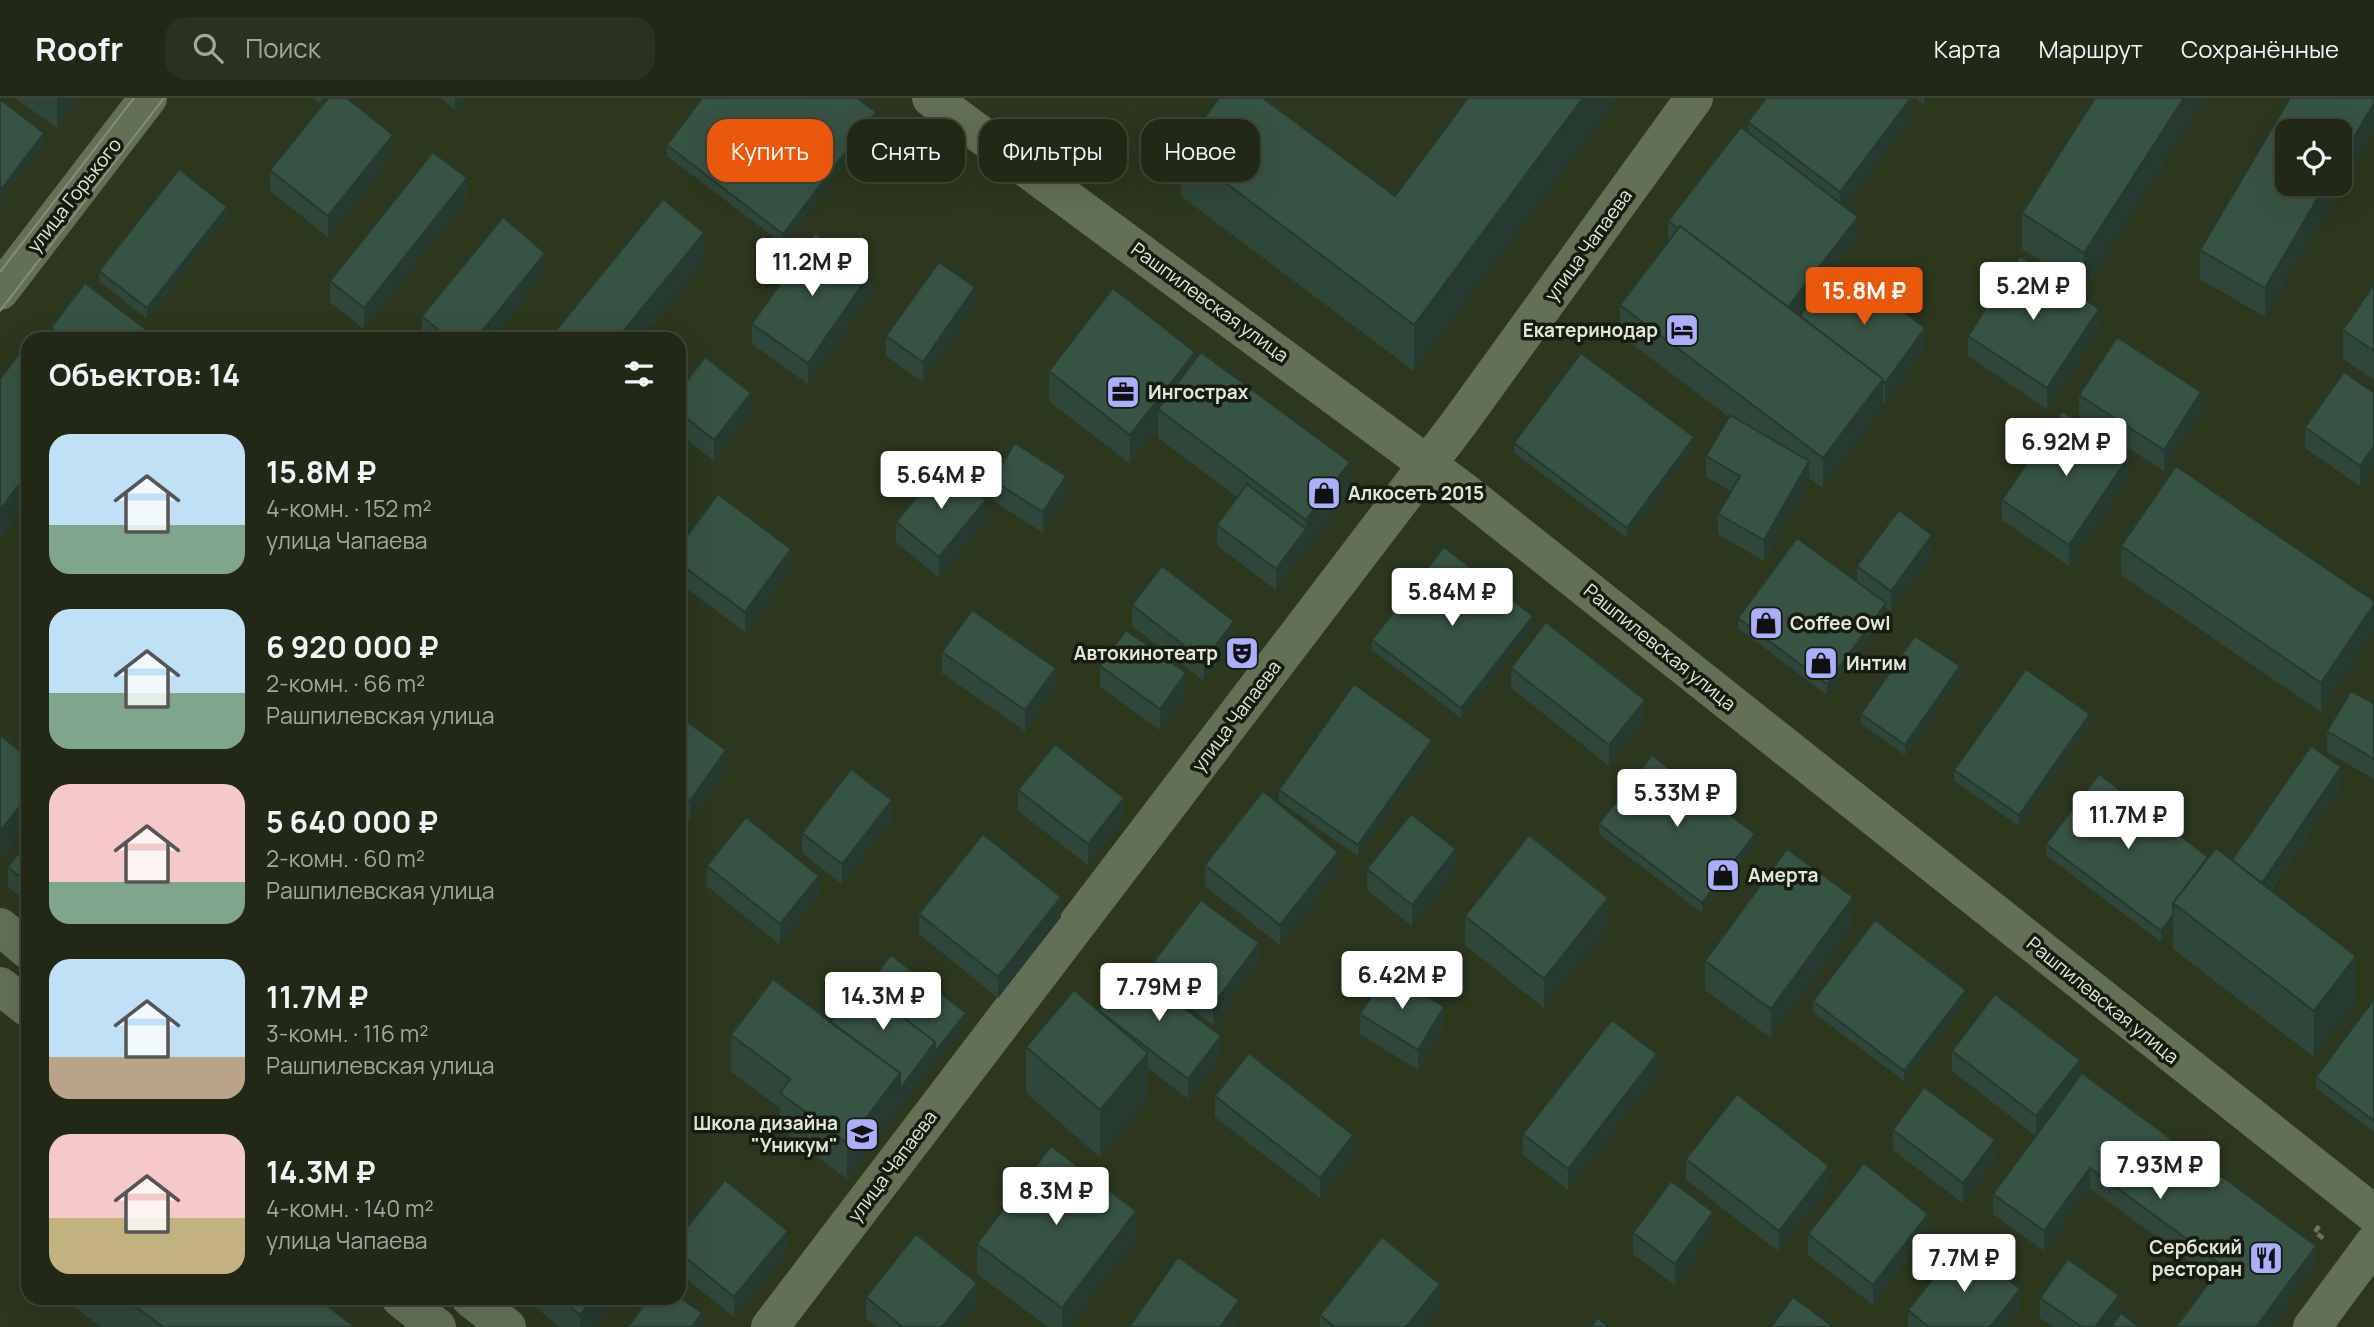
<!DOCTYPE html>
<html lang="ru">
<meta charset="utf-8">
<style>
:root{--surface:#212916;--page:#29311f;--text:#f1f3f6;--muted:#a2a6a1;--line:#3e4535;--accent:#ea580c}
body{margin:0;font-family:Manrope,sans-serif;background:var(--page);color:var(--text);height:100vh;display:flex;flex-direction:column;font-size:26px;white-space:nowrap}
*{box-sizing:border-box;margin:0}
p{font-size:23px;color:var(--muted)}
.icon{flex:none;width:38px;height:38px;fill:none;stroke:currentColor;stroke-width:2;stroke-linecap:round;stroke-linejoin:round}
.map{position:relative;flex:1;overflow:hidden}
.drawer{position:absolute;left:21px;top:234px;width:665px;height:973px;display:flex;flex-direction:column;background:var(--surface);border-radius:21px;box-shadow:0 7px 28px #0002,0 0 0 2px var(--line)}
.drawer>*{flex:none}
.hud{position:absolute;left:707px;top:21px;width:665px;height:63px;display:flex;gap:14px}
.controls{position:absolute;left:2275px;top:21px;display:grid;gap:14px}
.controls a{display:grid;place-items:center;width:77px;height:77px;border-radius:14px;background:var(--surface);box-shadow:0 7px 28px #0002,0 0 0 2px var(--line);font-size:35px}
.price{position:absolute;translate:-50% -60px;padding:0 16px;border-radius:7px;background:#fff;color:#222;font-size:23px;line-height:46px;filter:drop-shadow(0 2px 4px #0008)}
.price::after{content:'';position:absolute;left:50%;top:42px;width:21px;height:16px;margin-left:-10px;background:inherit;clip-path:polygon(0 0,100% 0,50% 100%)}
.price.current{background:var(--accent);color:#fff}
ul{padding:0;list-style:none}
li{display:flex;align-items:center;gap:21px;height:175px;padding:0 28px}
li span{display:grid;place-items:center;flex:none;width:196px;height:140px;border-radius:21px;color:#555}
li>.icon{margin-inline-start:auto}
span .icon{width:84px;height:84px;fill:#fffc;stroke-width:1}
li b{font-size:30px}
h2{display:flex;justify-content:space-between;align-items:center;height:84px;padding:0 28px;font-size:30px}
.pill{padding:0 24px;border-radius:21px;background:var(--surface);box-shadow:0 7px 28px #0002,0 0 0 2px var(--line);font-size:24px;line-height:63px}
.pill.current{background:var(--accent);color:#fff}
header{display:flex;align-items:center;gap:42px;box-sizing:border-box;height:98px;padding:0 35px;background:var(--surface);border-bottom:2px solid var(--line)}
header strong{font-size:33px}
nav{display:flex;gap:38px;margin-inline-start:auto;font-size:24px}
.search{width:490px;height:63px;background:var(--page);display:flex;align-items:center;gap:18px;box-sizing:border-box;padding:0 24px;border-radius:21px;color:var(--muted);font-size:26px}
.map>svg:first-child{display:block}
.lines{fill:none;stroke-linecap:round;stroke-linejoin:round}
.path{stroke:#6a745e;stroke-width:4.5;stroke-dasharray:7 3.5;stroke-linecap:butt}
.minor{stroke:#637055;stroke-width:38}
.tertiary{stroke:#637055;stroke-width:38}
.secondary{stroke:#637055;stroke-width:38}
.tram{stroke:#858e7a;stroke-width:2}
.wall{fill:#2f473a}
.shaded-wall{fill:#263a2f}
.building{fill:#375343;stroke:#263a2f;stroke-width:2}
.labels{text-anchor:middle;stroke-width:7;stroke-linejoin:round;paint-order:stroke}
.street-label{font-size:19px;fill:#e1e8d9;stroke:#171c11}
.poi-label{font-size:19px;font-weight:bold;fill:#e1e8d9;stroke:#171c11;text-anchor:start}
</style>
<header>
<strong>Roofr</strong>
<div class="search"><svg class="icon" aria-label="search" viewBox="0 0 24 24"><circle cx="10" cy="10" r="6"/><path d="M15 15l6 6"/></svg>Поиск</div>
<nav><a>Карта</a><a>Маршрут</a><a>Сохранённые</a></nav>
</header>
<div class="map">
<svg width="2374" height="1229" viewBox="0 0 2374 1229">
<rect width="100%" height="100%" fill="#2c371e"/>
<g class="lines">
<path class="path" d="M2319,1128L2315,1134L2324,1141"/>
<path class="minor" d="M0,193L148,0
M770,1229L1459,325L1694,0"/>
<path class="tertiary" d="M931,0L1462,392L2374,1116
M0,888L28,910
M400,1200L437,1229
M2312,1229L2374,1145"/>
<path class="secondary" d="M0,829L28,852
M470,1200L507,1229"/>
<path class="tram" d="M0,174L134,0
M0,213L164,0"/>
</g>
<path class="wall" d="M15,0H78L57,30Z
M313,0H323L320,5Z
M441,0H465L455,12Z
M1468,0H1618L1414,273L1181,98V51L1395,98Z
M1916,0H1930L1924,7Z
M2095,0L2084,191L2022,151V115Z
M2290,0L2265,219L2200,181V152Z
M1911,21L1844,109L1858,140L1798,217L1800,218L1925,251L1885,305L1883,303V310L1823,390L1809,380V384L1764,463L1718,436V416L1731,393L1706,379V358L1729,319L1620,237V207L1668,143V123L1748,35V24Z
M876,24L783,146L667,58V47Z
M393,57L328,139L270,93V72Z
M467,101L364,231L330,204V183Z
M227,119L147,221L99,183V173Z
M545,175L491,242H425L422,239V218Z
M2374,186V282L2343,261V232Z
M871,195L808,286L752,246V226Z
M975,209L923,284L886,258V238Z
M51,230L160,242H51Z
M2099,231L2047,311L1968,258V238Z
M1195,262L1350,394L1276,492L1217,447V427L1237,399L1158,340V330L1130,366L1049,303V273Z
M679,293L751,315L714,363L679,335Z
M2374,295L2360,388L2305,350V329Z
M2079,297L2201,315L2164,373L2079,318Z
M1514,345L1694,349L1627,440L1514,355Z
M2129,379L2069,468L2002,422V402Z
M992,382L1066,399L1043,435L992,402Z
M986,423L939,480L896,444V424Z
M2121,448L2374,503L2321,614L2121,477Z
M679,449L791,472L745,534L679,485Z
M1932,457L1891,514L1886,510V516L1827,597L1738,530V520L1857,484V468Z
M1132,507L1234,543L1204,583L1132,528Z
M1533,528L1461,620L1372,552V542Z
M942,554L1056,590L1025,633L942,575Z
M1100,568L1186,595L1160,632L1100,589Z
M1511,570L1645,622L1609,668L1511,590Z
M1960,578L1905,657L1861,626V616Z
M2374,606V681L2327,654V633Z
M679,618L726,673L690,723L679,716Z
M2090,626L2019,728L1954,683V672Z
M1432,652L1358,758L1279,703V692Z
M2341,689L2271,792L2356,904L2314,959L2173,851V827L2161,844L2046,757V746L2232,762Z
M1018,692L1124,720L1088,767L1018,713Z
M892,723L842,786L802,755V735Z
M1599,726L1755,746L1702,815L1599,736Z
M28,743V805L8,789V769Z
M1205,767L1338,774L1280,847L1205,788Z
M707,768L819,798L780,847L707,788Z
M1367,771L1456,772L1412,828L1367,792Z
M919,816L1061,819L998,900L919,836Z
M1465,818L1608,829L1544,910L1465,847Z
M1853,828L1771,940L1705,892V863Z
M1154,863L1259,865L1213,927L1154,883Z
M865,890L966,926L935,964L847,1081L780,1031V1010L731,974V937L830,924Z
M2374,901V1034L2316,990V979Z
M1813,903H1966L1904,983L1813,914Z
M1098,913L1221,959L1188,1001L1148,970V1001L1100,1059L1026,995V949Z
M1360,916L1444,929L1418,972L1360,936Z
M1952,953L2080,978L2316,1168L2271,1229H2176L2212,1180L2090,1090L2044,1153L1993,1116V1096L2036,1038L1952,973Z
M1657,977L1568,1092L1523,1057V1036Z
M1215,998L1353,1057L1320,1100L1215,1019Z
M1893,1032L1995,1062L1963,1105L1893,1052Z
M1686,1061L1829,1088L1779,1154L1686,1082Z
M28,1110V1175L19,1168V1122Z
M1713,1134L1675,1187L1633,1156V1135Z
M1808,1136H1928L1873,1207L1808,1157Z
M679,1139L788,1153L734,1219L679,1175Z
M1136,1142L1070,1229H1048L977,1176V1146Z
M866,1199L977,1205L958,1229H877L866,1220Z
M62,1200H317L355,1229H101Z
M524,1200H617L594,1229H560Z
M2040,1200L2119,1217L2110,1229H2053L2040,1220Z
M1440,1206L1423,1229H1320V1217Z
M2020,1211L2006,1229H1908V1212Z"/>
<path class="shaded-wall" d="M58,0H78L57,30V1Z
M455,0H465L455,12Z
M1583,0H1618L1414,273V227Z
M1911,0V21L1840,114V94Z
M1924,0H1930L1924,7Z
M2184,0H2207L2084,191V155Z
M2374,5V35L2265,219V190L2326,86H2340V63Z
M876,14V24L783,146V136Z
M44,35V46L0,103V93Z
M393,37V57L328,139V118Z
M467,80V101L364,231V210Z
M227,109V119L147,221V210Z
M1858,119V140L1785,234V213Z
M704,135V164L640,242H616Z
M545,155V175L491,242H475Z
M871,174V195L808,286V265Z
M975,189V209L923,284V264Z
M2099,211V231L2047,311V290Z
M1925,230V251L1885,305V285Z
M1195,254V283L1158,311V330L1130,366V337Z
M1883,281V310L1823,390V360Z
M2201,294V315L2164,373V352Z
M751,295V315L714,363V342Z
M1694,339V349L1627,440V430Z
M2374,348V369L2360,388V368Z
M2129,358V379L2069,468V447Z
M1809,363V384L1764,463V442Z
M1350,364V394L1276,492V471L1306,431V422Z
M28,375V404L0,441V412Z
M1066,378V399L1043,435V414Z
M986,402V423L939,480V459Z
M1932,437V457L1891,514V493Z
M791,451V472L745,534V514Z
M1886,505V516L1827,597V586Z
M2374,506V535L2321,614V585Z
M1533,518V528L1461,620V610Z
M1234,523V543L1204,583V563Z
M1960,568V578L1905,657V647Z
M1056,570V590L1025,633V612Z
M1186,575V595L1160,632V611Z
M1645,602V622L1609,668V647Z
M2090,616V626L2019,728V717Z
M1432,642V652L1358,758V747Z
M726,652V673L690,723V703Z
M2341,669V689L2259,808V788Z
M28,698V727L0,762V733Z
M1124,700V720L1088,767V746Z
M892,702V723L842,786V766Z
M1755,736V746L1702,815V805Z
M1456,751V772L1412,828V807Z
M1338,754V774L1280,847V827Z
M819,778V798L780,847V826Z
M1061,799V819L998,900V879Z
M1853,799V828L1771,940V911Z
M1608,800V829L1544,910V881Z
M2173,817V827L2161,844V833Z
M1259,845V865L1213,927V907Z
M2356,858V904L2314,959V913Z
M1966,892V903L1904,983V973Z
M1444,909V929L1418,972V952Z
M966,915V926L935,964L847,1081V1045L900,975Z
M1221,938V959L1188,1001V981Z
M1148,955V1001L1100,1059V1012Z
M1657,956V977L1568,1092V1071Z
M2080,962V982L2036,1038V1018Z
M1353,1037V1057L1320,1100V1080Z
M1995,1042V1062L1963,1105V1085Z
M1829,1068V1088L1779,1154V1133Z
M2090,1070V1090L2044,1153V1133Z
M688,1084V1113L679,1124V1095Z
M1136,1113V1142L1070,1229H1062V1210Z
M1713,1114V1134L1675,1187V1166Z
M1928,1116V1136L1873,1207V1187Z
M788,1133V1153L734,1219V1199Z
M2316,1148V1168L2271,1229H2256Z
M977,1185V1205L958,1229H942Z
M1440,1186V1206L1423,1229H1406Z
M2020,1191V1211L2006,1229H1990Z
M2119,1197V1217L2110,1229H2095Z
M593,1200H617L594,1229H580V1217Z
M1239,1202V1222L1235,1229H1220Z
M702,1215V1229H692Z"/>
<path class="building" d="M328,0H347L393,37L328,118L270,72Z
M702,0H857L876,14L783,136L667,47Z
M1219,0H1263L1395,98L1468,0H1583L1414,227L1181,51Z
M1766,0H1911L1840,94L1748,24Z
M2095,0H2184L2084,155L2022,115Z
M2290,0H2374V5L2340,63V33H2287V86H2326L2265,190L2200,152Z
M0,1L44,35L0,93Z
M1741,29L1858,119L1788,209L1680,128L1678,130L1668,123Z
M433,54L467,80L364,210L330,183Z
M179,71L227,109L147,210L99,173Z
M663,101L704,135L616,242H548Z
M503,119L545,155L475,242H450L422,218Z
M1680,128L1883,281L1823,360L1620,207Z
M815,135L871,174L808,265L752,226Z
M2020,158L2099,211L2047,290L1968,238Z
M939,164L975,189L923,264L886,238Z
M1829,179L1866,207L1876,193L1925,230L1885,285L1883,283V281L1800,218Z
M85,185L160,242H67L51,230Z
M2374,186V253L2343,232Z
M1113,190L1195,254L1130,337L1049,273Z
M36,234L46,242H30Z
M2117,239L2201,294L2164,352L2079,297Z
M28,244V375L0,412V281Z
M1201,254L1350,364L1306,422L1158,311Z
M1581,255L1694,339L1627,430L1514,345Z
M705,259L751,295L714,342L679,314V293Z
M2344,274L2374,295V348L2360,368L2305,329Z
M2062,313L2129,358L2069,447L2002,402Z
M1730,317L1809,363L1764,442L1718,416L1740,378L1706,358Z
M1015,345L1066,378L1043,414L992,382Z
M943,367L986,402L939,459L896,424Z
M2176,368L2374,503V506L2321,585L2121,448Z
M1247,386L1306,431L1276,471L1217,427Z
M718,396L791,451L745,514L679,465V449Z
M1899,412L1932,437L1891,493L1857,468Z
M1797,440L1886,505L1827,586L1738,520Z
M1444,449L1533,518L1461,610L1372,542Z
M1162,468L1234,523L1204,563L1132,507Z
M972,512L1056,570L1025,612L942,554Z
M1546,524L1645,602L1609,647L1511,570Z
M1126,532L1186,575L1160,611L1100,568Z
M1915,538L1960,568L1905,647L1861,616Z
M2026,571L2090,616L2019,717L1954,672Z
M1354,586L1432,642L1358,747L1279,692Z
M2351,593L2374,606V661L2327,633Z
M679,618L726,652L690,703L679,695Z
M0,637L28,660V698L0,733Z
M1055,646L1124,700L1088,746L1018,692Z
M2311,648L2341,669L2262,785L2232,762Z
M1652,657L1755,736L1702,805L1599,726Z
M851,671L892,702L842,766L802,735Z
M2099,676L2208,759L2173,805V817L2161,833L2046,746Z
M1263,693L1338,754L1280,827L1205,767Z
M1411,716L1456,751L1412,807L1367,771Z
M746,719L819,778L780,826L707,768Z
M983,736L1061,799L998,879L919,816Z
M1529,737L1608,800L1544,881L1465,818Z
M28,743V785L8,769Z
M2216,750L2356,858L2314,913L2173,805Z
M1787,751L1853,799L1771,911L1705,863Z
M1201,802L1259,845L1213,907L1154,863Z
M1875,822L1966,892L1904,973L1813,903Z
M891,857L966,915L935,954V944L865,890Z
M1130,869L1221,938L1188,981L1098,912Z
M1387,873L1444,909L1418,952L1360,916Z
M773,881L900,975L847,1045L780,995L790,981L731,937Z
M860,886L935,944L900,991V975L830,924Z
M1074,892L1148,955L1100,1012L1026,949Z
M1995,896L2080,962L2036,1018L1952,953Z
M2374,901V1023L2316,979Z
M1612,922L1657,956L1568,1071L1523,1036Z
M1249,955L1353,1037L1320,1080L1215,998Z
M2082,975L2316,1148L2256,1229H2176L2222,1167L2090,1070L2044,1133L1993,1096Z
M1924,989L1995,1042L1963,1085L1893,1032Z
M1737,996L1829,1068L1779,1133L1686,1061Z
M1051,1048L1136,1113L1062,1210L977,1146Z
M1864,1065L1928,1116L1873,1187L1808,1136Z
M679,1077L688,1084L679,1095Z
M725,1082L788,1133L734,1199L679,1154V1139Z
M1671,1083L1713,1114L1675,1166L1633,1135Z
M28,1110V1129L19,1122Z
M916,1136L977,1185L942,1229H903L866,1199Z
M1382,1139L1440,1186L1406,1229H1335L1320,1217Z
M1961,1145L2020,1191L1990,1229H1929L1908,1212Z
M1178,1159L1239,1202L1220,1229H1129Z
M2068,1161L2119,1197L2095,1229H2082L2040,1200Z
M679,1199L702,1215L692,1229H628L649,1200H679Z
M1793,1199L1834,1229H1771Z
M124,1200H317L355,1229H163Z
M560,1200H593L580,1217Z
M2121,1215L2139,1229H2111Z
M1598,1220L1609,1229H1591Z"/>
<defs>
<g id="hotel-square" transform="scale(1.75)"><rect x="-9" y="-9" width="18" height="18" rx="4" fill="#abaffb" stroke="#171c11"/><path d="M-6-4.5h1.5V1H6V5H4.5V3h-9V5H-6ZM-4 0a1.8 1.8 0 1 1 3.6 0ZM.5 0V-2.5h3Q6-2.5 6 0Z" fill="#111"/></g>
<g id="office-square" transform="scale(1.75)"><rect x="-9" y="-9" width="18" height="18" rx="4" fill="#abaffb" stroke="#171c11"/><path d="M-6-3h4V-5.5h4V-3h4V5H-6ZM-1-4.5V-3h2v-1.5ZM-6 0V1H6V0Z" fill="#111"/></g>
<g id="shop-square" transform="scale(1.75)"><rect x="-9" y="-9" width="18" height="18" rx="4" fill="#abaffb" stroke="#171c11"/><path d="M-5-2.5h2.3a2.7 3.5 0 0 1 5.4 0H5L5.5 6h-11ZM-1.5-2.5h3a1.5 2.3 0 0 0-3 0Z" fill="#111"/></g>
<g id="theatre-square" transform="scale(1.75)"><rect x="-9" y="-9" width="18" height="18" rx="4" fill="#abaffb" stroke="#171c11"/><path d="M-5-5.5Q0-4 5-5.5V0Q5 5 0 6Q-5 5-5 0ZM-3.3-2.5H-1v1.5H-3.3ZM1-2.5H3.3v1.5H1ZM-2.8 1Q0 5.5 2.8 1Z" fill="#111"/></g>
<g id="school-square" transform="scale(1.75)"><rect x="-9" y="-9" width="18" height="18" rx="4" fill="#abaffb" stroke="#171c11"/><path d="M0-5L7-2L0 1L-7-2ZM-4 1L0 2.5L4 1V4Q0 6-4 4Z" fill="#111"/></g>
<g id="restaurant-square" transform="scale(1.75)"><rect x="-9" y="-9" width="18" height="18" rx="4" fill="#abaffb" stroke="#171c11"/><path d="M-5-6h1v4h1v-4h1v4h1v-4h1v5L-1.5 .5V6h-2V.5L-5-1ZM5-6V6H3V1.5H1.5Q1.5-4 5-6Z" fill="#111"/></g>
</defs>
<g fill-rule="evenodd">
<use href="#hotel-square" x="1682" y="232"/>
<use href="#office-square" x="1123" y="294"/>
<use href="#shop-square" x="1324" y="395"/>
<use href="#shop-square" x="1766" y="525"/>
<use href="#theatre-square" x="1242" y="555"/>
<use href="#shop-square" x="1821" y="565"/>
<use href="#shop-square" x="1723" y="777"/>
<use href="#school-square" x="862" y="1036"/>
<use href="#restaurant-square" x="2266" y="1160"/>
</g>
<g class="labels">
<g class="street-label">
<text transform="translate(74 97) rotate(-52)" y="7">улица Горького</text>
<text transform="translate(1588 147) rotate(-54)" y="7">улица Чапаева</text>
<text transform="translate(1210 204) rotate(36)" y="7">Рашпилевская улица</text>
<text transform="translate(1660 549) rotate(39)" y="7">Рашпилевская улица</text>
<text transform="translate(1236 618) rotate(-53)" y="7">улица Чапаева</text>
<text transform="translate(2103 902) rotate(39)" y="7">Рашпилевская улица</text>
<text transform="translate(892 1068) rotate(-53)" y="7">улица Чапаева</text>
</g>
<g class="poi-label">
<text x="1658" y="239" text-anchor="end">Екатеринодар</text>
<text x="1148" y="301">Ингострах</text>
<text x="1348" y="402">Алкосеть 2015</text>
<text x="1790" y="532">Coffee Owl</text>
<text x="1218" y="562" text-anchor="end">Автокинотеатр</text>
<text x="1846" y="572">Интим</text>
<text x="1748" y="784">Амерта</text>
<text x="838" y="1032" text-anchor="end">Школа дизайна<tspan x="838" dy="22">"Уникум"</tspan></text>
<text x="2242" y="1156" text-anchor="end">Сербский<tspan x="2242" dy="22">ресторан</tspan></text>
</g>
</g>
</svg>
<div class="controls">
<a><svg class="icon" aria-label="locate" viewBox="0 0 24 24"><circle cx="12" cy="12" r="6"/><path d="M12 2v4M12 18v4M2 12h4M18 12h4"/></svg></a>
</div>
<b class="price" style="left:812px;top:200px">11.2M ₽</b>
<b class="price" style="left:2033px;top:224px">5.2M ₽</b>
<b class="price current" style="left:1864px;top:229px">15.8M ₽</b>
<b class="price" style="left:2066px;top:380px">6.92M ₽</b>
<b class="price" style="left:941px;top:413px">5.64M ₽</b>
<b class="price" style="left:1452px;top:530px">5.84M ₽</b>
<b class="price" style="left:1677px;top:731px">5.33M ₽</b>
<b class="price" style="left:2128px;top:753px">11.7M ₽</b>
<b class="price" style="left:1402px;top:913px">6.42M ₽</b>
<b class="price" style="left:1159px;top:925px">7.79M ₽</b>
<b class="price" style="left:883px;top:934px">14.3M ₽</b>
<b class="price" style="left:2160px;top:1103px">7.93M ₽</b>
<b class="price" style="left:1056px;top:1129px">8.3M ₽</b>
<b class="price" style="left:1964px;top:1196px">7.7M ₽</b>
<div class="hud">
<a class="pill current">Купить</a>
<a class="pill">Снять</a>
<a class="pill">Фильтры</a>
<a class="pill">Новое</a>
</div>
<section class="drawer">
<h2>Объектов: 14<svg class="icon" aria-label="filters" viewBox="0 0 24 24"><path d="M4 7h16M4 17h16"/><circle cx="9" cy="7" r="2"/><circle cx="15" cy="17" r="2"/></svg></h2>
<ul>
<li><span style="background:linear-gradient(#bfe0f5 65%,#7fa58c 0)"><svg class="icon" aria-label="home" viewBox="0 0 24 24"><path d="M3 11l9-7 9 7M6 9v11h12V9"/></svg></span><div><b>15.8M ₽</b><p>4-комн. · 152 m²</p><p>улица Чапаева</p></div></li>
<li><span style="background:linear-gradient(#bfe0f5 60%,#7fa58c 0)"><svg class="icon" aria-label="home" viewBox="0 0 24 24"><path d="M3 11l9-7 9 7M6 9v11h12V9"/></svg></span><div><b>6 920 000 ₽</b><p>2-комн. · 66 m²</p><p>Рашпилевская улица</p></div></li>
<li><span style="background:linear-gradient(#f6c9c9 70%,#7fa58c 0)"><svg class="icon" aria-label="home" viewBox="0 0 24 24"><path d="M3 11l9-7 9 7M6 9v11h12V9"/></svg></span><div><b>5 640 000 ₽</b><p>2-комн. · 60 m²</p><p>Рашпилевская улица</p></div></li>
<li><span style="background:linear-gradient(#bfe0f5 70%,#b9a48a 0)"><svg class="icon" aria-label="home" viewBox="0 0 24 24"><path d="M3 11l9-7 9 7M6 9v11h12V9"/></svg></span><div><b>11.7M ₽</b><p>3-комн. · 116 m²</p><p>Рашпилевская улица</p></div></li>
<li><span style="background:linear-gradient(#f6c9c9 60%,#c2b280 0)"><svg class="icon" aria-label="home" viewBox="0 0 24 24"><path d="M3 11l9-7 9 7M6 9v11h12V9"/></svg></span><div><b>14.3M ₽</b><p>4-комн. · 140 m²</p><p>улица Чапаева</p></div></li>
</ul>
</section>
</div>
